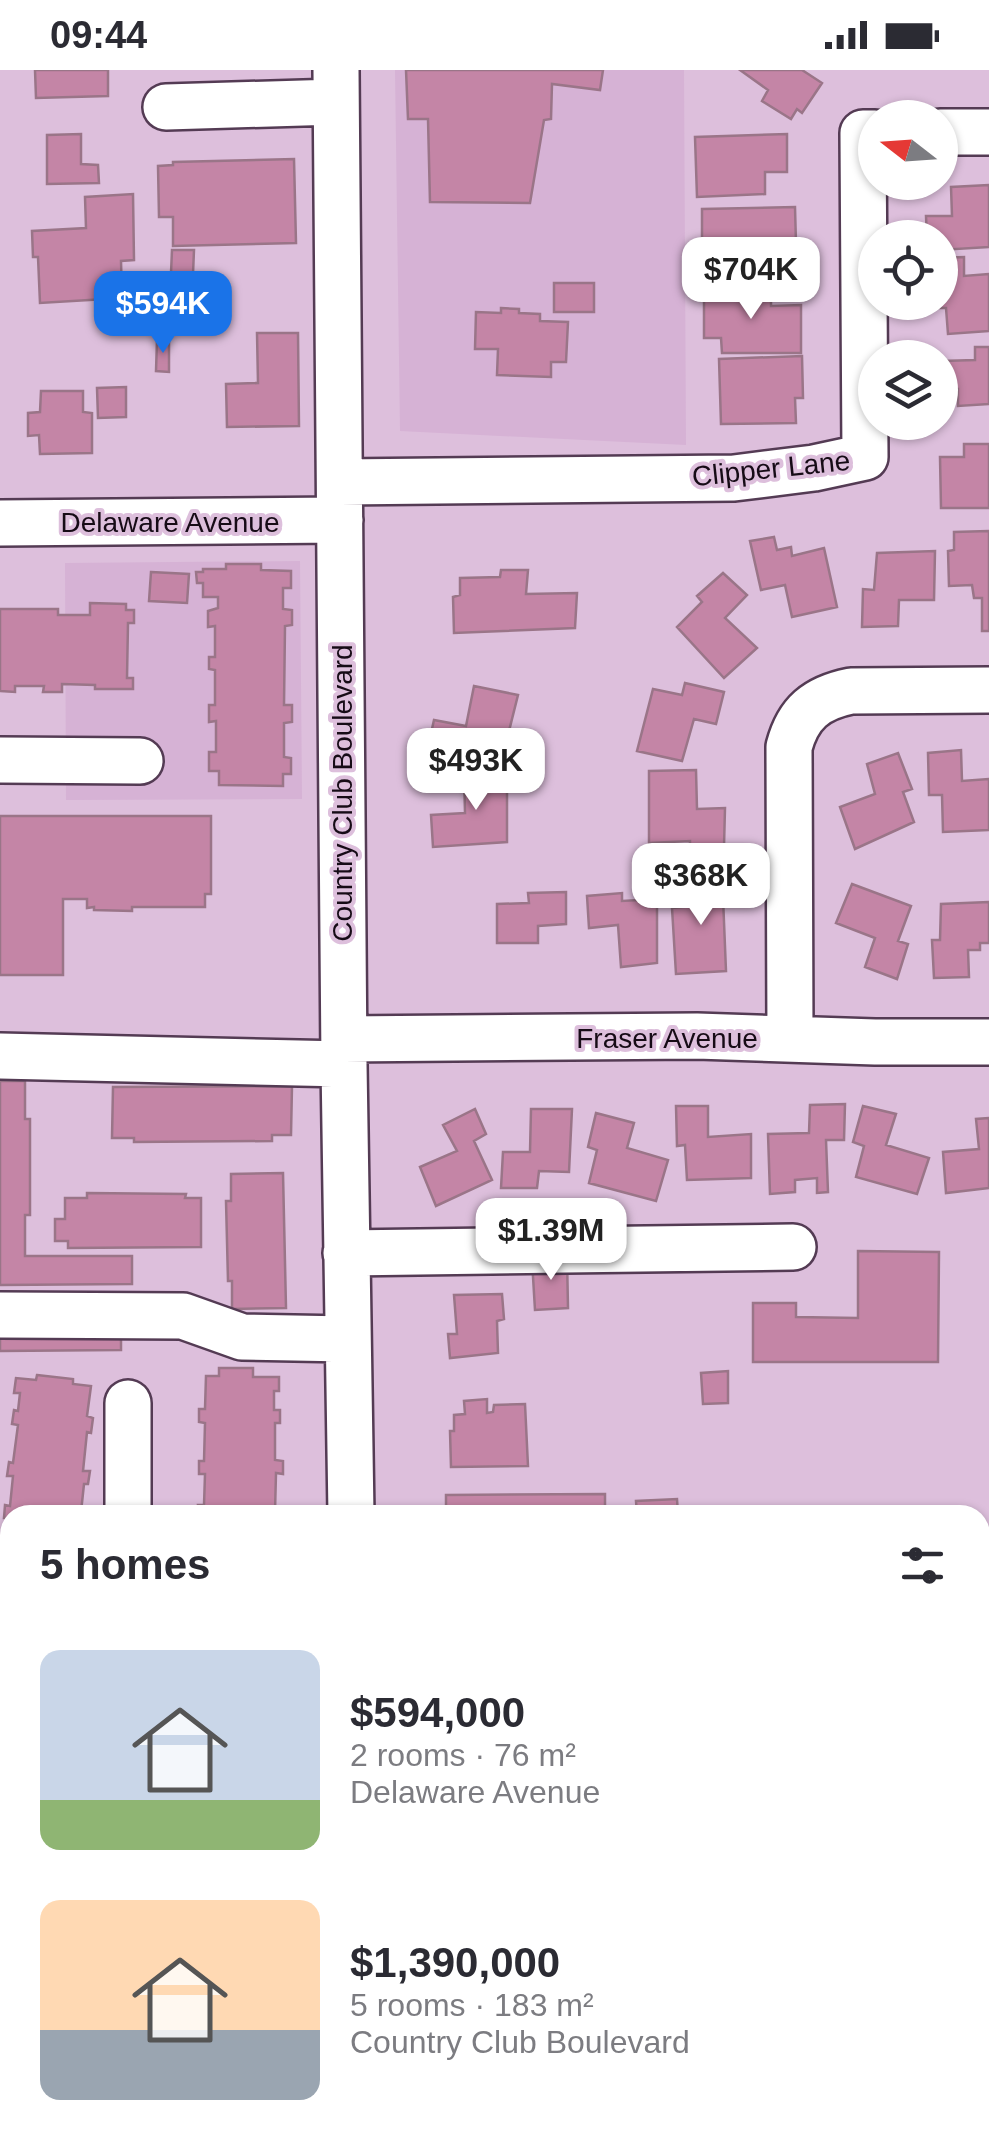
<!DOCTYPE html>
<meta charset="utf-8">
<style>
:root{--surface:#fff;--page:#f7f7f7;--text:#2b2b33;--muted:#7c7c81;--accent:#1a73e8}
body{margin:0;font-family:Arial,sans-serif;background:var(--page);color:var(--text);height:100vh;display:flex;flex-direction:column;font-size:38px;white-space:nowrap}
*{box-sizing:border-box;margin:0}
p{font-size:32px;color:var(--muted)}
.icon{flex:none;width:55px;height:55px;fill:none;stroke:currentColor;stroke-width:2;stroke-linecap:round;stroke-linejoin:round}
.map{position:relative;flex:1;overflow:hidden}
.drawer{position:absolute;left:0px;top:1435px;width:990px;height:642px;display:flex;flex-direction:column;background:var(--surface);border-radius:30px 30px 0 0;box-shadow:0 2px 8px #0004}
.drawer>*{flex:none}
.needle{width:65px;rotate:287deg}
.tools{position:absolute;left:858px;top:30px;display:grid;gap:20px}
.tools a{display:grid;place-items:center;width:100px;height:100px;border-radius:50%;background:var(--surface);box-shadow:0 2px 8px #0004;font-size:50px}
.price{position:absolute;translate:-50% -85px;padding:0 22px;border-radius:20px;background:#fff;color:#222;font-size:32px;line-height:65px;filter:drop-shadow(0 2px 5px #0008)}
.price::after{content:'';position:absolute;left:50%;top:60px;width:30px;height:22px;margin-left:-15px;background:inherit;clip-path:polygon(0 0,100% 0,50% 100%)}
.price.selected{background:var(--accent);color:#fff}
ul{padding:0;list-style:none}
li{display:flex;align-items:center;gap:30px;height:250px;padding:0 40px}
li span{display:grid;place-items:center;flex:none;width:280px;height:200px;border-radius:20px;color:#555}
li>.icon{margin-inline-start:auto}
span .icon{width:120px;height:120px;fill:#fffc;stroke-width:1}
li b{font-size:42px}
h2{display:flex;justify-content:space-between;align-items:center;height:120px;padding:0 40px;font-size:42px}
.status{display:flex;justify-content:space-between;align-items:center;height:70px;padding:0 50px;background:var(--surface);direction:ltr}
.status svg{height:28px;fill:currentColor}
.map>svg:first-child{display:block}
.built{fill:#d6b2d5}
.building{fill:#c485a6;stroke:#9a7588;stroke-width:2.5}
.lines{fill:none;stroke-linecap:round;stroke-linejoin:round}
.minor-casing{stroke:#543b54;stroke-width:50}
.minor{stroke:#fff;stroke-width:45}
.labels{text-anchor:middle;stroke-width:8;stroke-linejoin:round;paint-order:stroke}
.street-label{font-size:28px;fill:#160b16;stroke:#ddbfdc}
</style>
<div class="status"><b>09:44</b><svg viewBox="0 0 49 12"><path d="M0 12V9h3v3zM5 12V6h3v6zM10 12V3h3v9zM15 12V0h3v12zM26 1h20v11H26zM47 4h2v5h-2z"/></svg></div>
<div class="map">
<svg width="989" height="2077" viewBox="0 0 989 2077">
<rect width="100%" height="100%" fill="#ddbfdc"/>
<path class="built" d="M395,0H684L686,375L400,361Z
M300,491L302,729L66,730L65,493Z
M85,2068H292L286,2077H85Z"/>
<path class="building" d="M35,0H108V26L36,28Z
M406,0H603L600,20L552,14L551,49L544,50L530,133L430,132L428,49H408Z
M740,0H802L822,13L802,43L797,39L791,49L762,31L768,20Z
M81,64V94L98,95L99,113L47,114V65Z
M787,64V102H765V124L697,127L695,67Z
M294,89L296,173L173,176V147H159L158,96L173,95V92Z
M989,115V177L940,180V168H927L926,146H952L951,117Z
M133,124L134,190L121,191L122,228L40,233L38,187H33L32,161L86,158L85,127Z
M795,137L797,210L756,209V201L702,200V139Z
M172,180H194L193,204L171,203Z
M964,187V206L989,204V261L948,264L946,238H926V232H940V188Z
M554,213H594V242H554Z
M704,219L771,220V236L801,235V283H722L721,268H704Z
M157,236H169L168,264L157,263Z
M501,238L519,239V243L540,244V251L568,252L566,292H551V307L497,305L498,279H475L476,242L501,243Z
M257,263H298L299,356L227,357L226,314L258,313Z
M157,270L169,271V302L156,301Z
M975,277H989V334L958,336V319L943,318L942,291L975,290Z
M802,286L803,328H795L796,353L721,354L719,289Z
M126,317V347L98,348L97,318Z
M41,321H83V342L92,343V383L40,384L39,365L28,366V343L40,342Z
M964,374H989V438H941L940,387H964Z
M989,461V561H982V528H974L972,515L949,516L948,481L954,480V462Z
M774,467L777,480L791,477L792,486L824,478L837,537L792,547L785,515L761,520L750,471Z
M935,481L934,530H899L898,556L862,557L863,519L874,520L877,483Z
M226,494H261V500L291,501V518H283V539L292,540V555L285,556L284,635H292V652L284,653V687L291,688V704H283V716L219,715V701H209V682H216V651L209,652V635H215V600L209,599V587H215V556L208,557V541L218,538V527H203V513H197L196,502H203V499H226Z
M501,500H528L526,524L577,523L575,558L454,563L453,527L460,525V508L500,507Z
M151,502L189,504L187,533L149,531Z
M723,503L747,525L725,548L757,578L724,608L677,557L702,532L697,526Z
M90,533L126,534V540H134V553H128L127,608H133V619H95V615L62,614V622H43L44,616H15V622L0,621V539H58V545H90Z
M685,613L724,622L716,654L694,649L682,691L637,681L653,619L682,625Z
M474,616L518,625L504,681L467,672L462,691L427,681L434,650L466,656Z
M961,680L962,711L989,709V760L943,762L942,725H929L928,683Z
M898,683L912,719L903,722L914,752L855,779L840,737L875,724L867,694Z
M507,700V772L433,777L431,745L465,743L464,701Z
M696,700L697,739L725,738L724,776L690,778V771L649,773V701Z
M0,746H211V824H205V837H132V841L94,840V837L87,838V829H63V905H0Z
M722,803L726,901L676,904L672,838L693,836L692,806Z
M852,814L911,836L898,871L908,874L897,909L865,897L875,868L836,853Z
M566,822V854L538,856V873H497V834L529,833L528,823Z
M622,823V831L657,829V893L621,897L618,855L589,858L587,826Z
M989,832V873H980V880H968L969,907L934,908L932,870H940L941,834Z
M0,1011H25V1049H30V1145H25V1186H132V1214L0,1215Z
M292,1016L291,1065H272V1071L134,1072V1068H112L113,1017Z
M845,1034L844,1070H826L828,1122L817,1123V1108L795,1110V1122L770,1124L768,1064L809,1063L810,1035Z
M676,1036H708V1067L751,1064V1108L687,1110L685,1075L677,1076Z
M863,1036L896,1044L886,1075L929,1088L917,1124L856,1107L864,1076L853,1072Z
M475,1039L486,1064L474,1071L492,1110L436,1136L420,1097L457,1081L443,1055Z
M531,1039H572L569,1102L539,1101L537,1118H501L503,1082H530Z
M596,1043L634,1053L627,1078L668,1090L656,1131L589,1113L597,1080L588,1077Z
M989,1048V1118L946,1123L943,1082L979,1079L976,1049Z
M283,1103L286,1238L232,1239V1211H228L226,1131H231V1104Z
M87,1123L186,1124L185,1128H201V1177L68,1178V1171H55V1149H65V1128H87Z
M858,1181L939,1182L938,1292H753V1233H796V1247L858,1248Z
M567,1187L568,1238L535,1240L532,1190Z
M502,1224L504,1249L497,1251L498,1283L450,1288L448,1264H457L454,1225Z
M121,1250V1280L0,1281V1251Z
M219,1298H253V1307H279V1321H274V1340H280V1353H275V1390L283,1391V1404L276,1403L275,1442L281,1441V1445H199L198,1435H204L205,1404H199V1391H204L205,1353L199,1352V1339H205L206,1306H219Z
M728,1301V1333L703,1334L701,1303Z
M37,1305L73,1309V1314L91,1316L87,1346L93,1348L91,1363L87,1362L83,1401H90L88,1414H84L81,1442L87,1443V1445H10V1448H4L5,1435L10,1436L13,1406H7L9,1392L13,1393L18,1355L12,1354L14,1340L18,1341L20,1323H14L16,1308L36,1310Z
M487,1329V1343L493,1342L494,1335L525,1334L528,1396L451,1397L450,1361H454V1345L465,1344L464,1331Z
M605,1424V1445H446V1425Z
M677,1429L678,1445H637L636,1431Z
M10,1449V1534L1,1533L5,1500H0L1,1486L5,1487Z
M980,1642L982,1648H986L989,1658V1693L980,1697Z
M0,1895H10V2012H0Z"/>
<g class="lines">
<g class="minor-casing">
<path id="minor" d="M336,0L344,994L351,1445
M166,37L336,32
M940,62H989
M340,412L734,408L814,398L865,387L863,63H875
M0,453L340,450
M0,690L140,691
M344,969L697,966L875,972H989
M790,969L789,677C798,643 816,628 851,621L989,620
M0,986L344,994
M346,1183L793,1177
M0,1245L183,1246L242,1267L347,1269
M128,1333V1445
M980,1556H989
M0,1584H10
M980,1612H989
M0,1650L10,1649
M980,1823H989
M0,1833H10
M221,2068V2077
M617,2068L634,2072L667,2074L989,2071
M117,2077V2068
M354,2077V2068"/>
</g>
<use href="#minor" class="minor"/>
</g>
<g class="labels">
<g class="street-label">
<text transform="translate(771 398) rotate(-6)" y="10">Clipper Lane</text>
<text x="170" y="462">Delaware Avenue</text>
<text transform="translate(342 723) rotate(-90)" y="10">Country Club Boulevard</text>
<text x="667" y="978">Fraser Avenue</text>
</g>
</g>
</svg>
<div class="tools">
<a><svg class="needle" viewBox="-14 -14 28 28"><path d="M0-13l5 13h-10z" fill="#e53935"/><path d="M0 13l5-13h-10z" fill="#7c7c81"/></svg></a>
<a><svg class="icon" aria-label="locate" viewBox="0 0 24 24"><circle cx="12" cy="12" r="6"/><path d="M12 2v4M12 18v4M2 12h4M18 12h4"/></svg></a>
<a><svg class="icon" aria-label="layers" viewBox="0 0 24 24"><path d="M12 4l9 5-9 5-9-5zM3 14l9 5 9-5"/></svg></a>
</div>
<b class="price" style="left:751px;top:252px">$704K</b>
<b class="price selected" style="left:163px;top:286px">$594K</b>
<b class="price" style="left:476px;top:743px">$493K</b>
<b class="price" style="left:701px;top:858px">$368K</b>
<b class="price" style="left:551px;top:1213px">$1.39M</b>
<section class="drawer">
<h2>5 homes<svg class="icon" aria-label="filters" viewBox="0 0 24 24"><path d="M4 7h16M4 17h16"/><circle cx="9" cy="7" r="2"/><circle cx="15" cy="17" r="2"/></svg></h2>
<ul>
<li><span style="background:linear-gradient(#c9d6e8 75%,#8fb573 0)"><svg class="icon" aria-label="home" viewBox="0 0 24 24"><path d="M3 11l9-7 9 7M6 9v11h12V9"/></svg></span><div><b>$594,000</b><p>2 rooms · 76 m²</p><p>Delaware Avenue</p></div></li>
<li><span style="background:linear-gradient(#ffd9b3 65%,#9aa5b1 0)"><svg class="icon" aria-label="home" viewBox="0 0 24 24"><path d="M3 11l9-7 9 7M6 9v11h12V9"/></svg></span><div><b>$1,390,000</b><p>5 rooms · 183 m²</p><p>Country Club Boulevard</p></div></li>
</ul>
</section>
</div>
